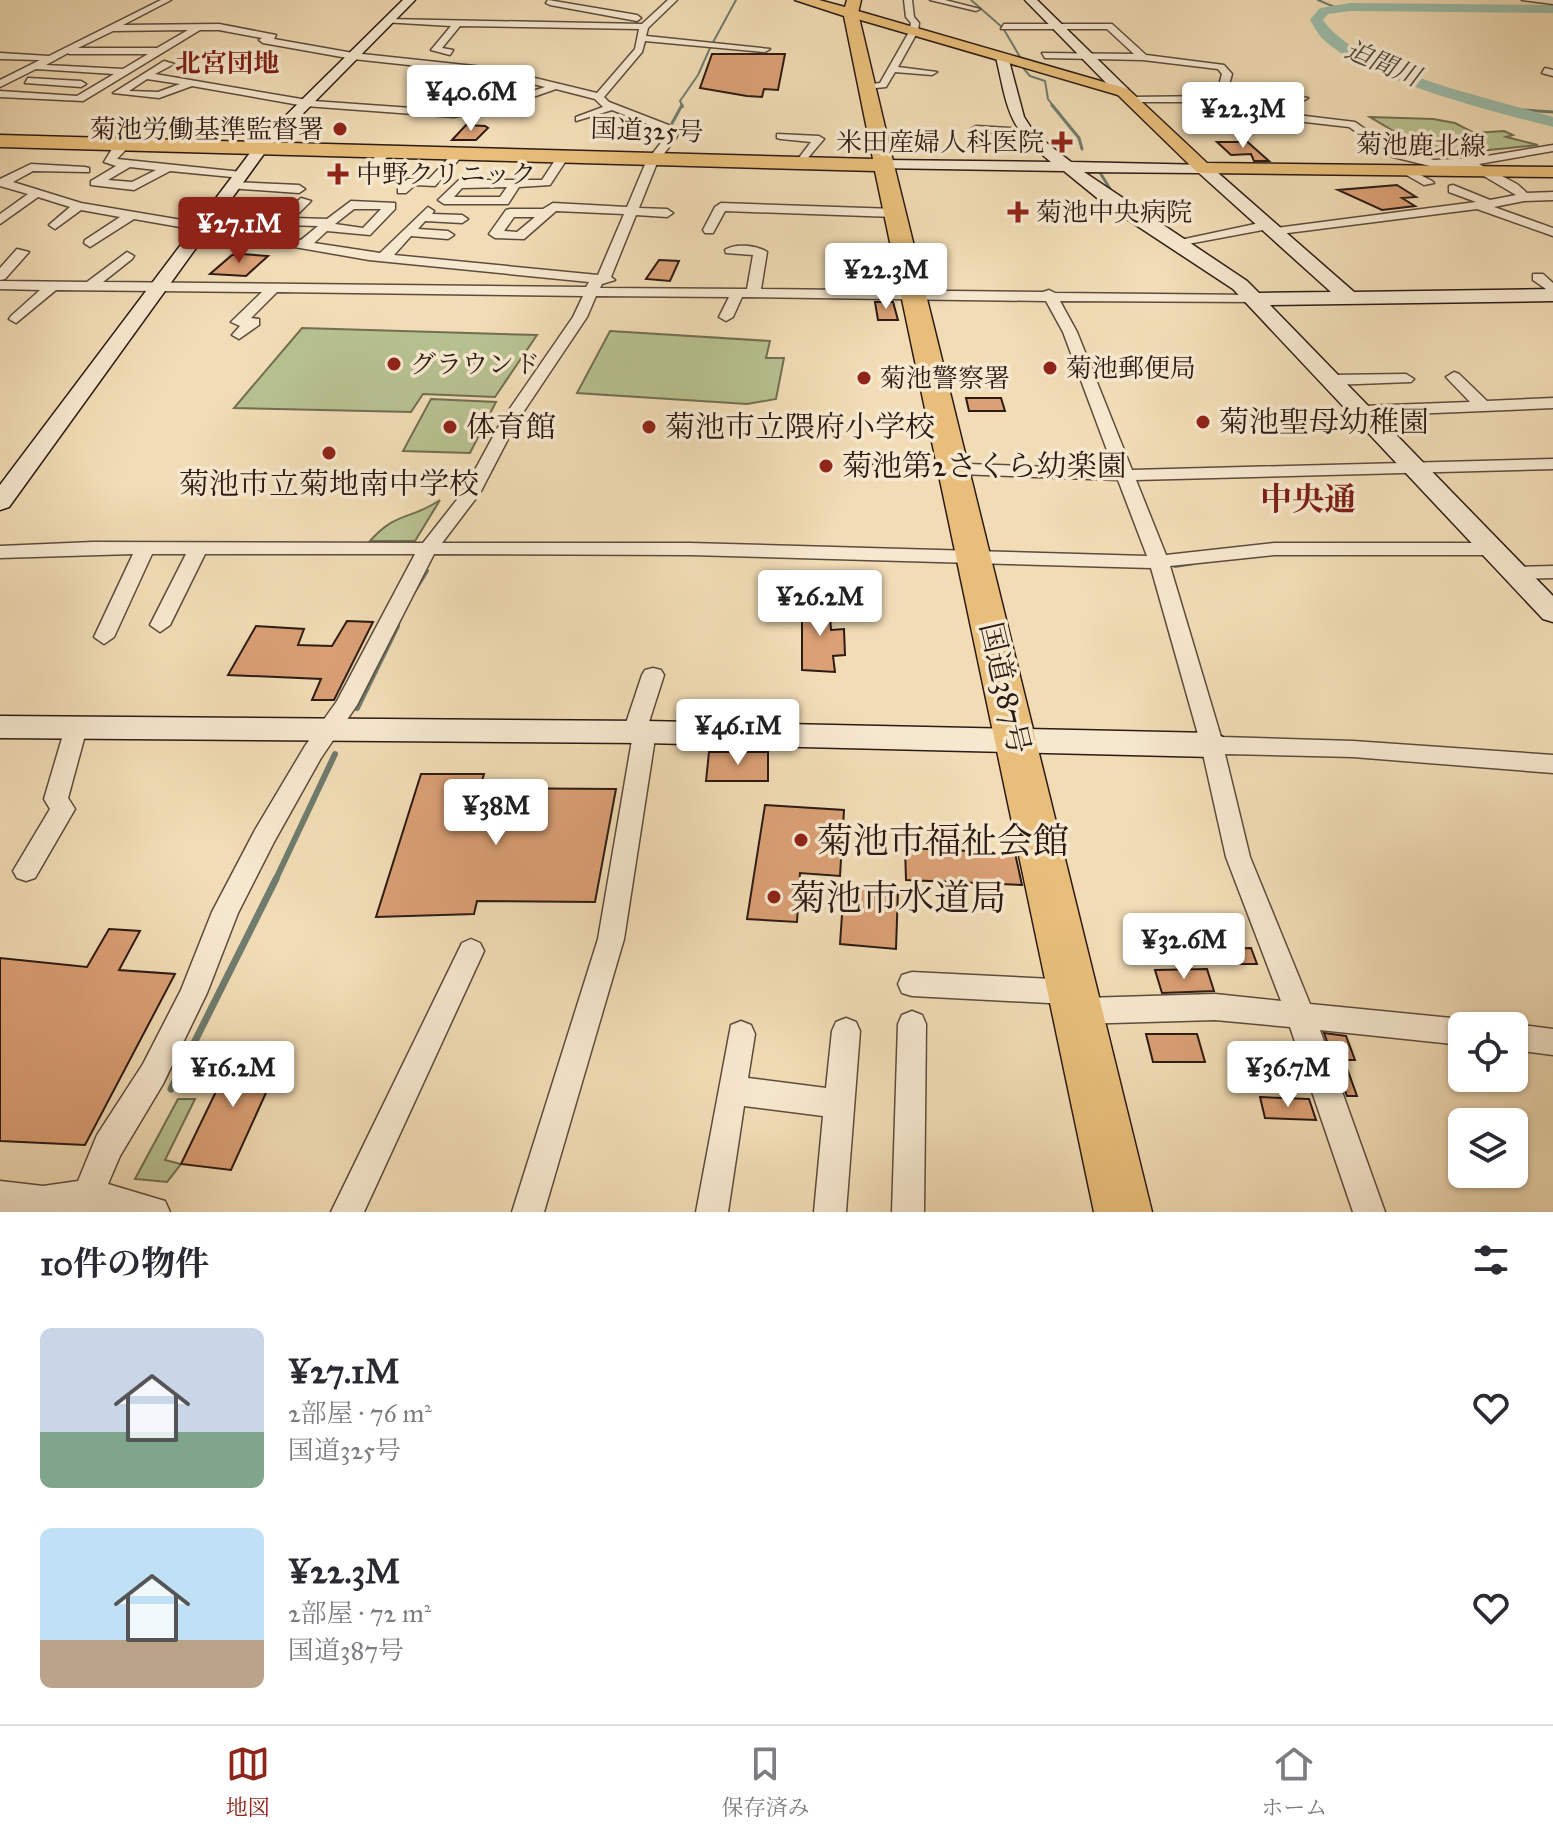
<!DOCTYPE html>
<html lang="ja">
<meta charset="utf-8">
<style>
:root{--surface:#fff;--page:#f2f2f3;--text:#2b2b33;--muted:#7c7c81;--line:#e1e1e2;--accent:#8f2418}
body{margin:0;font-family:"IM FELL Great Primer","Noto Serif JP",serif;background:var(--page);color:var(--text);height:100vh;display:flex;flex-direction:column;font-size:30px;white-space:nowrap}
*{box-sizing:border-box;margin:0}
p{font-size:26px;color:var(--muted)}
.icon{flex:none;width:44px;height:44px;fill:none;stroke:currentColor;stroke-width:2;stroke-linecap:round;stroke-linejoin:round}
.map{position:relative;height:1212px;overflow:hidden}
.panel{display:flex;flex-direction:column;background:var(--surface);flex:1}
.panel>*{flex:none}
.buttons{position:absolute;left:1448px;top:1012px;display:grid;gap:16px}
.buttons a{display:grid;place-items:center;width:80px;height:80px;border-radius:12px;background:var(--surface);box-shadow:0 2px 6px #0004;font-size:40px}
.price{position:absolute;translate:-50% -68px;padding:0 18px;border-radius:8px;background:#fff;color:#222;font-size:26px;line-height:52px;filter:drop-shadow(0 2px 4px #0008)}
.price::after{content:'';position:absolute;left:50%;top:48px;width:24px;height:18px;margin-left:-12px;background:inherit;clip-path:polygon(0 0,100% 0,50% 100%)}
.price.selected{background:var(--accent);color:#fff}
ul{padding:0;list-style:none}
li{display:flex;align-items:center;gap:24px;height:200px;padding:0 40px}
li span{display:grid;place-items:center;flex:none;width:224px;height:160px;border-radius:12px;color:#555}
li>.icon{margin-inline-start:auto}
span .icon{width:96px;height:96px;fill:#fffc;stroke-width:1}
li b{font-size:34px}
h2{display:flex;justify-content:space-between;align-items:center;height:96px;padding:0 40px;font-size:34px}
.dock{display:flex;justify-content:space-around;align-items:center;height:112px;border-top:2px solid var(--line);background:var(--surface);font-size:22px;color:var(--muted)}
.dock a{display:grid;justify-items:center;gap:4px}
.dock .selected{color:var(--accent)}
.map>svg:first-child{display:block}
.green{fill:#b7c190;stroke:#726e52;stroke-width:2}
.lines{fill:none;stroke-linecap:round;stroke-linejoin:round}
.stream-far4{stroke:#6f7c6e;stroke-width:2}
.stream-far3{stroke:#6f7c6e;stroke-width:3}
.stream-far2{stroke:#6f7c6e;stroke-width:4}
.stream-far1{stroke:#6f7c6e;stroke-width:6}
.stream{stroke:#6f7c6e;stroke-width:7}
.river{fill:#9bbcaa;fill-rule:evenodd}
.building{fill:#dba075;stroke:#2c1b15;stroke-width:2}
.street-casing{stroke:#5d4b3d;stroke-width:3}
.secondary-casing{stroke:#2c1b15;stroke-width:3}
.primary-casing{stroke:#2c1b15;stroke-width:3}
.highway-casing{stroke:#2c1b15;stroke-width:3}
.street{fill:#f6e8cf;fill-rule:evenodd}
.secondary{fill:#f6e8cf;fill-rule:evenodd}
.primary{fill:#e8be7a;fill-rule:evenodd}
.highway{fill:#e8be7a;fill-rule:evenodd}
.poi-dot{fill:#8f2418;stroke:#f6e8cf;stroke-width:3}
.labels{text-anchor:middle;stroke-width:7;stroke-linejoin:round;paint-order:stroke}
.far-neighbourhood-label{font-size:26px;font-weight:bold;fill:#7a1f14;stroke:#f6e8cf}
.far-water-label{font-size:26px;font-style:italic;fill:#4d4b42;stroke:#f6e8cf}
.far-poi-label{font-size:26px;fill:#2c1b15;stroke:#f6e8cf;text-anchor:start}
.far-street-label{font-size:26px;fill:#2c1b15;stroke:#f6e8cf}
.poi-label{font-size:30px;fill:#2c1b15;stroke:#f6e8cf;text-anchor:start}
.street-label{font-size:30px;fill:#2c1b15;stroke:#f6e8cf}
.neighbourhood-label{font-size:32px;font-weight:bold;fill:#7a1f14;stroke:#f6e8cf}
.near-poi-label{font-size:36px;fill:#2c1b15;stroke:#f6e8cf;text-anchor:start}
</style>
<div class="map">
<svg width="1553" height="1212" viewBox="0 0 1553 1212">
<rect width="100%" height="100%" fill="#f1dcb5"/>
<filter id="stains"><feTurbulence type="fractalNoise" baseFrequency=".0025" numOctaves="4"/><feColorMatrix values="0 0 0 0 .2 0 0 0 0 .09 0 0 0 0 .02 0 0 0 .5 -.17"/></filter>
<radialGradient id="worn" r=".72"><stop offset=".6" stop-color="#630" stop-opacity="0"/><stop offset="1" stop-color="#630" stop-opacity=".3"/></radialGradient>
<path class="green" d="M1370,117L1433,119L1455,123L1474,133L1504,131L1513,135L1506,137L1538,145L1430,156L1406,147L1395,132Z
M302,328L537,335L495,397L423,394L411,412L234,408Z
M610,331L770,341L766,358H784L776,399L747,404L577,393Z
M431,399L496,402L470,453L403,451Z
M440,500L415,541H370C396,511 411,520 440,500Z
M178,1099H195L165,1160L181,1164L167,1182L135,1179Z"/>
<g class="lines">
<path class="stream-far4" d="M971,0L1003,28L1020,57
M1318,0L1337,8
M711,46L736,0
M1026,66L1024,69L1030,76L1045,81L1048,99L1054,107
M683,107L680,101L698,75L710,48"/>
<path class="stream-far3" d="M1052,105L1079,138L1082,149
M1508,109L1553,112
M670,127L682,105
M1099,171L1112,192"/>
<path class="stream-far2" d="M1175,566L1194,563
M414,592L427,571"/>
<path class="stream-far1" d="M357,708L397,626
M275,881L335,754"/>
<path class="stream" d="M171,1089L276,879"/>
<path class="river" d="M1350,3L1553,5V13L1350,11L1328,14L1323,20C1359,72 1492,98 1553,117V127C1494,112 1367,80 1324,40C1318,35 1314,26 1310,20L1320,8Z"/>
</g>
<path class="building" d="M712,54H785L778,90L764,89L762,97L747,96L700,88Z
M466,125L485,126L488,128L476,140H452Z
M1243,138L1269,161H1254L1251,154L1231,155L1217,142H1245Z
M1397,185L1416,197L1402,198L1415,206L1382,210L1338,190Z
M232,255L241,254L268,256L246,276L210,274Z
M659,260L679,261L670,281L646,279Z
M875,302H893L898,320H878Z
M966,398H1001L1005,411H969Z
M802,602L829,603L831,630L844,629L845,655L833,656L835,672L802,670Z
M347,621L373,622L334,700H312L321,679L228,675L256,626L304,629L298,645L332,646Z
M709,752H768V781H706Z
M421,774H484L480,788L616,789L595,902L477,901L474,914L376,917Z
M765,805L844,810L840,876L800,873L797,922L747,919Z
M905,848L1015,853L1022,885L906,880Z
M844,885L898,890L896,949L840,944Z
M109,929L140,931L119,970L175,974L85,1145L0,1141V958L87,967Z
M1188,938H1202L1211,949L1251,948L1257,964H1197Z
M1207,969L1214,991L1162,993L1155,970Z
M1324,1033L1346,1036L1355,1060H1344L1357,1096H1347Z
M1146,1034H1197L1205,1062H1153Z
M237,1048L284,1053L231,1170L181,1164Z
M1260,1097L1309,1099L1316,1120L1265,1118Z"/>
<g class="lines">
<g class="street-casing">
<path id="street" d="M161,0H171L123,25L219,24L276,35L274,39L353,53L493,68L597,93L635,49L639,29L460,26L442,48L453,50L450,55L431,50L451,26L383,22L387,19L642,24L668,0H677L648,28L646,36L770,49L765,52L645,41L642,52L604,97L609,102L671,126L678,135L657,163L639,208L667,209L673,213L667,217L636,215L611,277L615,280L602,284L600,288L747,289L753,255L726,253L725,250C734,243 757,245 767,252L761,289L848,290L842,266L849,262L856,266L861,290L1043,292L1049,290L1055,293L1254,295L1259,296V302L1060,301L1077,332L1132,470L1553,459V469L1136,480L1166,555L1274,543H1490L1499,549L1490,555H1274L1170,566L1221,737L1353,741L1553,755V773L1353,757L1225,754L1250,857L1310,1004L1462,1019L1473,1026H1462V1045L1320,1030L1385,1212H1353L1290,1027L1215,1020L1078,1024L1068,1020L1064,1011L1067,1004L912,996L902,993L898,984L902,975L912,972L1074,980L1084,983L1088,992L1085,998L1215,994L1281,1001L1226,857L1201,745L1151,568L690,555L434,554L357,705L321,758L274,842L238,913L207,993L163,1084L120,1156L108,1184L165,1201L170,1212H0V1181L43,1186L78,1181L97,1135L143,1064L181,990L212,912L255,830L305,746L337,701L415,554H205L170,625L160,632L150,625L186,554H152L114,637L104,644L94,637L133,554L0,558V546L93,542L423,543L463,492L502,420L573,317L583,296L277,292L251,318L259,319V325L239,339L232,335L240,326L231,322L262,292L56,290L16,323L9,319L11,316L40,290L0,289V281L87,282L127,252L134,256L132,259L103,282L586,287L589,282L369,260L134,219L90,247L84,243L85,240L120,217L81,210L55,229L49,225L70,207L38,197L0,224V214L28,194L0,186V179L31,164L85,167L89,168V172L33,171L13,182L81,203L301,240L318,226L283,225L277,221L301,198L311,201L294,218L327,219L351,201L395,203V209L370,235L327,231L314,243L380,253L428,207L434,211L432,214L462,215L468,219L462,223L425,221L418,229L448,231L454,235L448,239L411,236L394,255L598,275L624,214L556,211L524,239L495,238L489,234L506,210L510,209H543L553,203L627,207L646,162L667,135L663,130L612,110L576,121V117L603,107L595,99L556,89L499,109L454,117L305,106L192,86L159,98L113,93L164,61L174,64L155,74L313,101L454,111L493,104L545,87L493,74L353,59L263,43L259,40L262,38L219,30H200L83,101L0,97V91L77,96L114,74L36,69L0,87V80L40,60L0,59V53L49,56ZM188,30L157,48H78L113,31ZM68,53L69,54H148L123,69L46,65ZM147,79L180,84L158,92L129,91ZM354,209H381L363,228L335,224ZM514,217H535L517,232L504,231ZM596,296L729,297L719,317L726,321L733,317L742,297L1046,301L1063,332L1114,469L880,461L871,466L880,471L1118,480L1147,556L690,543H442L480,493L518,420L587,317Z
M548,0L637,15L641,18L637,21L550,5L546,3Z
M904,0H912L914,17L919,23L918,31L898,67L937,72L932,75L895,72L886,87L865,89V85L880,83L909,32L911,23L906,17Z
M930,0H945L980,9L976,11Z
M1522,0H1553V4Z
M1004,24H1112L1146,55L1224,65L1232,74L1228,88L1308,98L1303,101L1227,93L1225,99L1230,107L1355,122L1395,150L1434,160L1475,158L1553,145V151L1479,164L1517,184L1527,193L1553,192V200L1524,201L1494,207L1553,228V236L1477,209L1272,235L1270,232L1276,228L1476,202L1449,192V186L1453,185L1490,200L1516,195L1467,166L1434,167L1393,157L1349,127L1226,113L1217,102H1127L1131,97L1216,96L1222,74L1218,69L1143,60L1045,58L1042,53L1134,54L1107,29H1001Z
M1545,68L1553,70V76L1542,73Z
M28,78L81,81L86,84L81,87L25,83Z
M976,126L1024,129L1029,132L1024,135L972,131L971,129Z
M777,134L819,136L824,139L801,166L795,163L811,142L781,139L777,138Z
M126,141L131,144L117,159L242,172L248,175L242,178L170,171L134,190L91,185V181L116,166L104,162L112,149ZM130,167L156,170L132,182L108,180Z
M384,149L394,151L373,170H365V166Z
M455,151L465,153L435,186L415,185L406,193H398V187L408,179H429Z
M559,154L569,156L550,185L519,187L508,204H444L438,200L459,180H542ZM507,187L500,197H454L462,188Z
M1407,168L1432,181L1434,183L1424,185L1403,173V169Z
M233,182L299,185L305,189L299,193L229,188V184Z
M721,203L895,209L901,213L895,217L725,211L713,233H705L703,230L715,207Z
M1269,221L1273,222V228L1172,247L1166,243Z
M17,249L29,252L5,279L0,280V268Z
M1533,274H1543L1553,283V294L1533,280Z
M1454,372L1459,374L1487,401L1553,398V408L1362,416L1354,411L1362,406L1470,402L1446,377Z
M1406,374L1414,379L1411,382L1331,385L1323,380L1331,375Z
M1553,566V578L1515,579L1505,573L1515,567Z
M653,668L661,670L664,675L648,725L656,732L624,939L544,1212H512L598,939L632,740L623,732L642,675L645,670Z
M76,720L84,722L87,728L68,798L75,809L35,878L26,881L17,878L13,871L50,809L44,799L65,728L68,722Z
M471,939L480,943L484,951L364,1212H331L462,943Z
M912,1011L922,1015L926,1024L924,1212H892L898,1024L902,1015Z
M846,1018L856,1022L860,1031L846,1212H814L823,1116L744,1106L728,1212H696L731,1025L741,1021L751,1025L755,1034L748,1078L826,1088L832,1031L836,1022Z
M1514,1024L1553,1029V1055L1514,1050V1026H1509Z"/>
</g>
<g class="secondary-casing">
<path id="secondary" d="M403,0H415L266,151L9,507L0,510V485L256,145Z
M1025,0H1037L1128,89V95H1118Z
M1002,53L1008,57L1024,117L1035,134L1071,162L1209,165L1354,292L1553,289V301L1270,305L1553,596V622L1543,619L1233,289L1107,206L1064,171L878,168L876,165L884,160L1051,162C1007,127 1008,109 996,57ZM1084,172L1199,173L1331,292L1259,293L1247,281Z
M0,716L645,721L1212,733L1223,737L1228,745L1223,753L1212,757L645,743L0,738Z"/>
</g>
<g class="primary-casing">
<path id="primary" d="M851,9L1128,89L1207,163L1553,167V177L1203,173L1197,172L1118,95L847,16L845,13Z"/>
</g>
<g class="highway-casing">
<path id="highway" d="M795,0H819L845,7L847,0H861L858,13L894,165L1152,1212H1094L875,171L0,147V135L873,159L844,16Z"/>
</g>
<use href="#street" class="street"/>
<use href="#secondary" class="secondary"/>
<use href="#primary" class="primary"/>
<use href="#highway" class="highway"/>
</g>
<g class="poi-dot">
<circle cx="340" cy="129" r="8"/>
<path d="M1058 130h8v8h8v8h-8v8h-8v-8h-8v-8h8z"/>
<path d="M334 162h8v8h8v8h-8v8h-8v-8h-8v-8h8z"/>
<path d="M1014 200h8v8h8v8h-8v8h-8v-8h-8v-8h8z"/>
<circle cx="394" cy="364" r="8"/>
<circle cx="1050" cy="368" r="8"/>
<circle cx="864" cy="378" r="8"/>
<circle cx="1203" cy="422" r="8"/>
<circle cx="450" cy="427" r="8"/>
<circle cx="649" cy="427" r="8"/>
<circle cx="329" cy="453" r="8"/>
<circle cx="826" cy="466" r="8"/>
<circle cx="801" cy="840" r="8"/>
<circle cx="774" cy="897" r="8"/>
</g>
<g class="labels">
<g class="far-neighbourhood-label">
<text x="227" y="72">北宮団地</text>
</g>
<g class="far-water-label">
<text transform="translate(1383 63) rotate(23)" y="9">迫間川</text>
</g>
<g class="far-poi-label">
<text x="324" y="138" text-anchor="end">菊池労働基準監督署</text>
<text x="1044" y="151" text-anchor="end">米田産婦人科医院</text>
<text x="356" y="183">中野クリニック</text>
<text x="1036" y="221">菊池中央病院</text>
<text x="410" y="373">グラウンド</text>
<text x="1066" y="377">菊池郵便局</text>
<text x="880" y="387">菊池警察署</text>
</g>
<g class="far-street-label">
<text transform="translate(647 130) rotate(2)" y="9">国道325号</text>
<text transform="translate(1421 145) rotate(1)" y="9">菊池鹿北線</text>
</g>
<g class="poi-label">
<text x="1219" y="432">菊池聖母幼稚園</text>
<text x="466" y="437">体育館</text>
<text x="665" y="437">菊池市立隈府小学校</text>
<text x="842" y="476">菊池第2さくら幼楽園</text>
<text x="329" y="494" text-anchor="middle">菊池市立菊地南中学校</text>
</g>
<g class="street-label">
<text transform="translate(1005 688) rotate(77)" y="10">国道387号</text>
</g>
<g class="neighbourhood-label">
<text x="1308" y="510">中央通</text>
</g>
<g class="near-poi-label">
<text x="817" y="853">菊池市福祉会館</text>
<text x="790" y="910">菊池市水道局</text>
</g>
</g>
<rect width="100%" height="100%" filter="url(#stains)"/>
<rect width="100%" height="100%" fill="url(#worn)"/>
</svg>
<div class="buttons">
<a><svg class="icon" aria-label="locate" viewBox="0 0 24 24"><circle cx="12" cy="12" r="6"/><path d="M12 2v4M12 18v4M2 12h4M18 12h4"/></svg></a>
<a><svg class="icon" aria-label="layers" viewBox="0 0 24 24"><path d="M12 4l9 5-9 5-9-5zM3 14l9 5 9-5"/></svg></a>
</div>
<b class="price" style="left:471px;top:133px">¥40.6M</b>
<b class="price" style="left:1243px;top:150px">¥22.3M</b>
<b class="price selected" style="left:239px;top:265px">¥27.1M</b>
<b class="price" style="left:886px;top:311px">¥22.3M</b>
<b class="price" style="left:820px;top:638px">¥26.2M</b>
<b class="price" style="left:738px;top:767px">¥46.1M</b>
<b class="price" style="left:496px;top:847px">¥38M</b>
<b class="price" style="left:1184px;top:981px">¥32.6M</b>
<b class="price" style="left:233px;top:1109px">¥16.2M</b>
<b class="price" style="left:1288px;top:1109px">¥36.7M</b>
</div>
<section class="panel">
<h2>10件の物件<svg class="icon" aria-label="filters" viewBox="0 0 24 24"><path d="M4 7h16M4 17h16"/><circle cx="9" cy="7" r="2"/><circle cx="15" cy="17" r="2"/></svg></h2>
<ul>
<li><span style="background:linear-gradient(#c9d6e8 65%,#7fa58c 0)"><svg class="icon" aria-label="home" viewBox="0 0 24 24"><path d="M3 11l9-7 9 7M6 9v11h12V9"/></svg></span><div><b>¥27.1M</b><p>2部屋 · 76 m²</p><p>国道325号</p></div><svg class="icon" aria-label="heart" viewBox="0 0 24 24"><path d="M12 20l-8-8c-3-5 5-10 8-4 3-6 11-1 8 4z"/></svg></li>
<li><span style="background:linear-gradient(#bfe0f5 70%,#b9a48a 0)"><svg class="icon" aria-label="home" viewBox="0 0 24 24"><path d="M3 11l9-7 9 7M6 9v11h12V9"/></svg></span><div><b>¥22.3M</b><p>2部屋 · 72 m²</p><p>国道387号</p></div><svg class="icon" aria-label="heart" viewBox="0 0 24 24"><path d="M12 20l-8-8c-3-5 5-10 8-4 3-6 11-1 8 4z"/></svg></li>
</ul>
</section>
<nav class="dock">
<a class="selected"><svg class="icon" aria-label="map" viewBox="0 0 24 24"><path d="M3 6l6-2 6 2 6-2v14l-6 2-6-2-6 2zM9 4v14M15 6v14"/></svg>地図</a>
<a><svg class="icon" aria-label="saved" viewBox="0 0 24 24"><path d="M7 4h10v16l-5-4-5 4z"/></svg>保存済み</a>
<a><svg class="icon" aria-label="home" viewBox="0 0 24 24"><path d="M3 11l9-7 9 7M6 9v11h12V9"/></svg>ホーム</a>
</nav>
